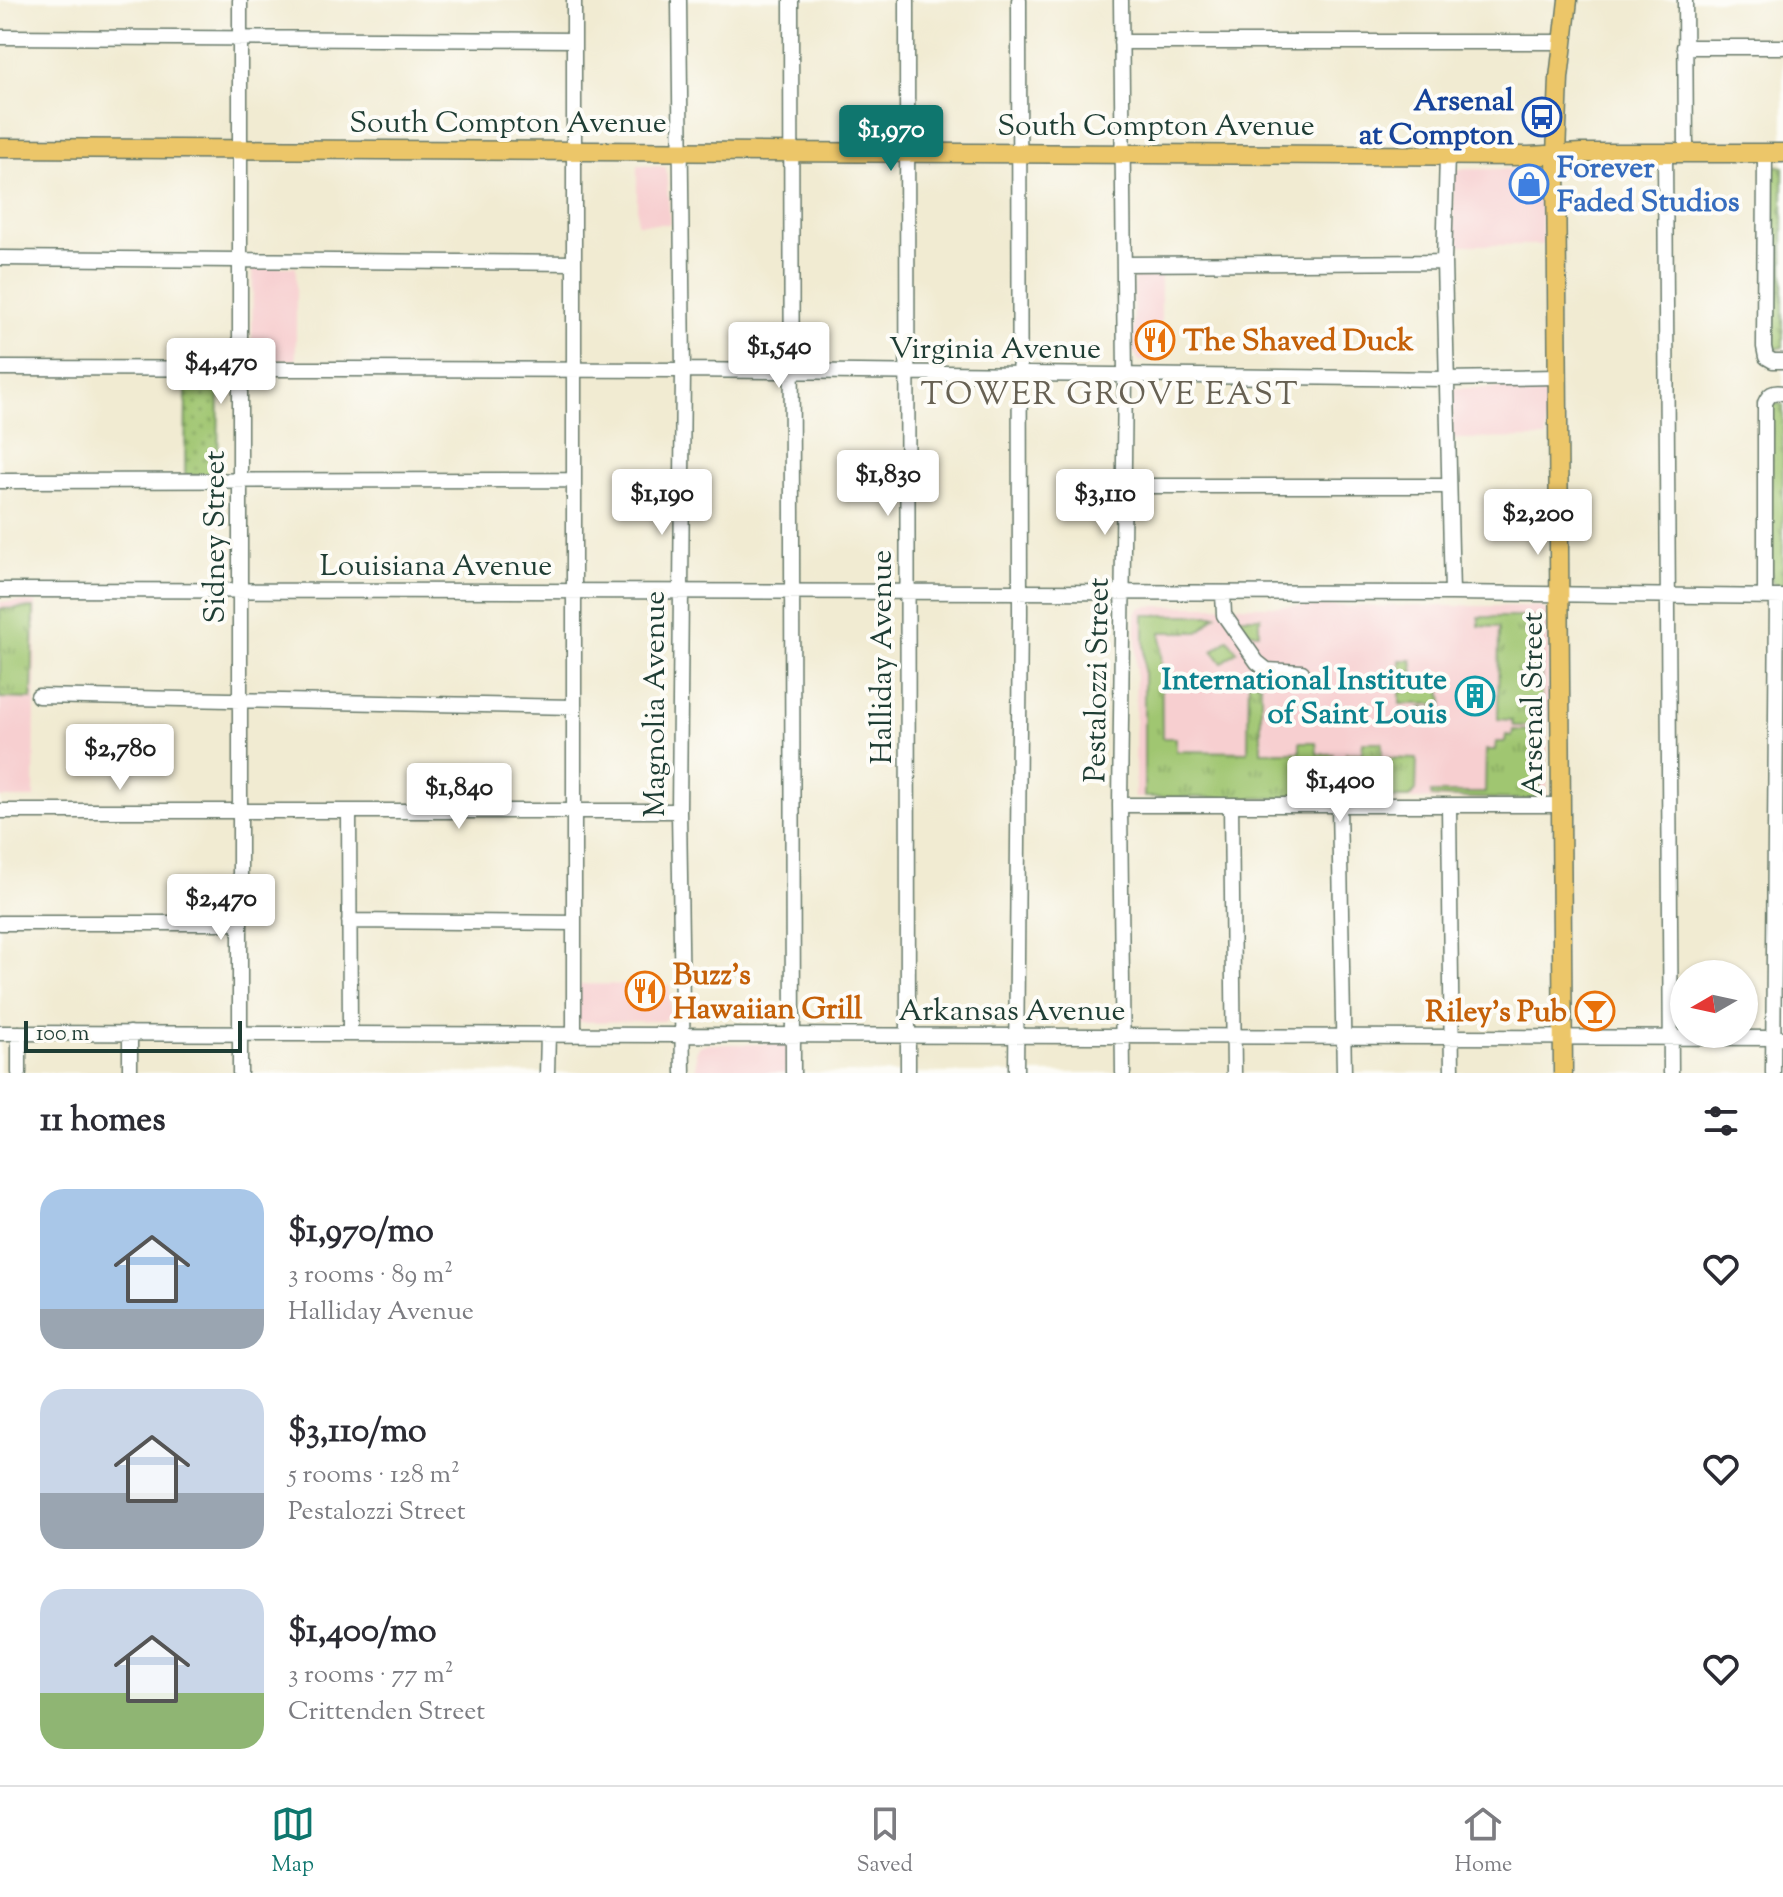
<!DOCTYPE html>
<meta charset="utf-8">
<style>
:root{--surface:#fff;--page:#f7f7f7;--text:#2b2b33;--muted:#7c7c81;--line:#e1e1e2;--accent:#0f766e}
body{margin:0;font-family:"Sorts Mill Goudy",serif;background:var(--page);color:var(--text);height:100vh;display:flex;flex-direction:column;font-size:30px;white-space:nowrap}
*{box-sizing:border-box;margin:0}
p{font-size:26px;color:var(--muted)}
.icon{flex:none;width:44px;height:44px;fill:none;stroke:currentColor;stroke-width:2;stroke-linecap:round;stroke-linejoin:round}
.map{position:relative;height:1073px;overflow:hidden}
.side{display:flex;flex-direction:column;background:var(--surface);flex:1}
.side>*{flex:none}
.needle{width:52px;rotate:261deg}
.fabs{position:absolute;left:1670px;top:960px;display:grid;gap:16px}
.fabs a{display:grid;place-items:center;width:88px;height:88px;border-radius:50%;background:var(--surface);box-shadow:0 2px 6px #0004;font-size:40px}
.scale{position:absolute;left:24px;bottom:20px;width:218px;box-sizing:border-box;padding-left:8px;border:4px solid #1f3d34;border-top:0;font-size:22px;line-height:28px;white-space:nowrap;color:#1f3d34;-webkit-text-stroke:6px #fdfcf7;paint-order:stroke}
.price{position:absolute;translate:-50% -68px;padding:0 18px;border-radius:8px;background:#fff;color:#222;font-size:26px;line-height:52px;filter:drop-shadow(0 2px 4px #0008)}
.price::after{content:'';position:absolute;left:50%;top:48px;width:24px;height:18px;margin-left:-12px;background:inherit;clip-path:polygon(0 0,100% 0,50% 100%)}
.price.current{background:var(--accent);color:#fff}
ul{padding:0;list-style:none}
li{display:flex;align-items:center;gap:24px;height:200px;padding:0 40px}
li span{display:grid;place-items:center;flex:none;width:224px;height:160px;border-radius:24px;color:#555}
li>.icon{margin-inline-start:auto}
span .icon{width:96px;height:96px;fill:#fffc;stroke-width:1}
li b{font-size:34px}
h2{display:flex;justify-content:space-between;align-items:center;height:96px;padding:0 40px;font-size:34px}
.menu{display:flex;justify-content:space-around;align-items:center;height:112px;border-top:2px solid var(--line);background:var(--surface);font-size:22px;color:var(--muted)}
.menu a{display:grid;justify-items:center;gap:4px}
.menu .current{color:var(--accent)}
.map>svg:first-child{display:block}
.built{fill:#f7cfd0}
.grass{fill:url(#grass-tufts);stroke:#608252;stroke-width:2}
.garden{fill:url(#garden-dots);stroke:#608252;stroke-width:2}
.lines{fill:none;stroke-linecap:round;stroke-linejoin:round}
.minor-casing{stroke:#687a6b;stroke-width:17}
.major-casing{stroke:#687a6b;stroke-width:21}
.minor{stroke:#fff;stroke-width:14}
.major{stroke:#ecc669;stroke-width:18}
.labels{text-anchor:middle;stroke-width:8;stroke-linejoin:round;paint-order:stroke}
.transit-label{font-size:30px;font-weight:bold;fill:#164399;stroke:#fdfcf7;text-anchor:end}
.street-label{font-size:30px;fill:#1f3d34;stroke:#fdfcf7}
.shop-label{font-size:30px;font-weight:bold;fill:#366cbe;stroke:#fdfcf7;text-anchor:start}
.food-label{font-size:30px;font-weight:bold;fill:#c56008;stroke:#fdfcf7;text-anchor:start}
.culture-label{font-size:30px;font-weight:bold;fill:#0d838f;stroke:#fdfcf7;text-anchor:end}
.neighbourhood-label{font-size:32px;letter-spacing:2px;fill:#676153;stroke:#fdfcf7}
</style>
<div class="map">
<svg width="1783" height="1073" viewBox="0 0 1783 1073">
<defs>
<pattern id="grass-tufts" width="24" height="20" patternUnits="userSpaceOnUse" patternTransform="scale(2)"><rect width="24" height="20" fill="#a0c671"/><path d="M3 7l-1-3M5 7V3M7 7l1-3M15 17l-1-3M17 17v-4M19 17l1-3" fill="none" stroke="#82a25e"/></pattern>
<pattern id="garden-dots" width="8" height="8" patternUnits="userSpaceOnUse" patternTransform="scale(2)"><rect width="8" height="8" fill="#a0c671"/><path d="M2 2h.1M6 6h.1" fill="none" stroke="#82a25e" stroke-width="1.8" stroke-linecap="round"/></pattern>
</defs>
<rect width="100%" height="100%" fill="#fdfcf7"/>
<filter id="ink" filterUnits="userSpaceOnUse"><feTurbulence type="fractalNoise" baseFrequency=".0125" numOctaves="2"/><feDisplacementMap in="SourceGraphic" scale="16" xChannelSelector="R" yChannelSelector="G"/><feConvolveMatrix kernelMatrix="1 2 1 2 8 2 1 2 1" color-interpolation-filters="sRGB"/></filter>
<filter id="wash" filterUnits="userSpaceOnUse"><feTurbulence type="fractalNoise" baseFrequency=".006" numOctaves="4" result="noise"/><feDisplacementMap in="SourceGraphic" scale="32" xChannelSelector="R" yChannelSelector="G"/><feGaussianBlur stdDeviation="1.8" result="paint"/><feColorMatrix in="noise" values="0 0 0 0 0 0 0 0 0 0 0 0 0 0 0 0 0 1.4 0 .05"/><feComposite in="paint" operator="in"/></filter>
<g filter="url(#wash)">
<rect width="100%" height="100%" fill="#f1ebd2"/>
<path class="built" d="M637,165L666,167L670,224H637Z
M1453,169H1534L1539,174L1543,245H1453Z
M253,266L296,267V360H260L252,349Z
M1134,271L1161,272V361H1139L1133,351Z
M1452,388H1541L1546,398V438L1452,439Z
M0,602H36L34,798H0Z
M1147,606H1540L1546,610L1549,616L1547,800L1135,798L1136,613L1140,608Z
M579,984L670,985V1014L663,1021L578,1022Z
M705,1044H788L787,1073H696V1052L699,1046Z"/>
<path class="grass" d="M1780,166L1783,167V347L1776,349L1770,345L1772,167Z
M1776,403L1783,405V584L1777,586L1771,581V408Z
M34,608L32,699L0,698V609Z
M1144,615H1216L1199,632H1161L1162,738H1176V751L1248,752L1249,671H1252L1257,683L1261,684V752H1300V742H1316L1317,754H1333V758H1338V792L1333,793L1334,799L1144,797Z
M1236,617H1261V620L1259,621V633C1246,633 1243,627 1236,617Z
M1479,617H1541V726H1513L1512,720L1498,719L1499,627L1479,626Z
M1228,639L1237,651L1222,663L1213,651Z
M1400,660H1412L1414,674L1410,680L1413,689L1419,691L1427,688L1441,687L1443,704H1400Z
M1420,708H1442L1444,722L1420,724Z
M1513,730L1541,731L1540,800L1432,797L1431,793H1485L1486,750H1495L1496,742H1505L1506,735L1512,736Z
M1363,742H1382V758L1417,759L1416,791L1409,798H1348V793L1344,792L1343,758H1346V753H1362Z"/>
<path class="garden" d="M186,389H219L218,476L185,475Z"/>
</g>
<g filter="url(#ink)">
<g class="lines">
<g class="minor-casing">
<path id="minor" d="M679,0L683,370L679,811L683,1073
M791,0L793,1073
M907,0L908,1073
M1121,0L1125,375L1120,805L1123,1073
M1685,0L1686,153
M0,37L574,40
M1121,42H1563
M1684,47H1783
M1665,153L1671,1073
M1765,153L1764,347L1766,357L1773,361H1783
M1447,155L1444,262L1452,593
M0,258L574,263
M1124,264L1444,262
M0,368L683,370L1445,379L1557,377
M0,481L574,480
M1124,486H1449
M0,590L1452,593L1783,597
M1223,593L1224,615L1257,662L1267,670L1302,672
M1765,596V403C1769,394 1773,391 1783,393
M38,696L574,707
M1120,805H1560
M1231,805L1234,1073
M1339,805L1344,1073
M1449,805L1452,1073
M0,811H679
M349,812L350,1034
M349,921L574,923
M0,923H240
M0,1033L1783,1038
M130,1033V1073
M574,1035V0
M19,1073V1033
M240,1073V0
M547,1073L548,1034
M1016,1073L1020,612L1019,0
M1773,1073L1777,597"/>
</g>
<g class="major-casing">
<path id="major" d="M0,148L1529,156L1581,153H1783
M1563,1073L1556,155L1559,78L1568,0"/>
</g>
<use href="#minor" class="minor"/>
<use href="#major" class="major"/>
</g>
</g>
<defs>
<g id="bus-ring" transform="scale(2)"><circle r="9.5" fill="#fdfcf7" stroke="#1a4fb4" stroke-width="1.5"/><path d="M-5-6H5V4H4V6H2V4H-2V6H-4V4H-5ZM-3.5-4V0h7V-4ZM-3.5 1.2v1.5H-2V1.2ZM2 1.2v1.5H3.5V1.2Z" fill="#1a4fb4"/></g>
<g id="shop-ring" transform="scale(2)"><circle r="9.5" fill="#fdfcf7" stroke="#3f7fe0" stroke-width="1.5"/><path d="M-5-2.5h2.3a2.7 3.5 0 0 1 5.4 0H5L5.5 6h-11ZM-1.5-2.5h3a1.5 2.3 0 0 0-3 0Z" fill="#3f7fe0"/></g>
<g id="restaurant-ring" transform="scale(2)"><circle r="9.5" fill="#fdfcf7" stroke="#e8710a" stroke-width="1.5"/><path d="M-5-6h1v4h1v-4h1v4h1v-4h1v5L-1.5 .5V6h-2V.5L-5-1ZM5-6V6H3V1.5H1.5Q1.5-4 5-6Z" fill="#e8710a"/></g>
<g id="building-ring" transform="scale(2)"><circle r="9.5" fill="#fdfcf7" stroke="#0f9aa8" stroke-width="1.5"/><path d="M-4-6H4V6H1V3H-1V6H-4ZM-2.5-4.3h1.7v1.8h-1.7ZM.8-4.3h1.7v1.8H.8ZM-2.5-1h1.7V.8h-1.7ZM.8-1h1.7V.8H.8Z" fill="#0f9aa8"/></g>
<g id="bar-ring" transform="scale(2)"><circle r="9.5" fill="#fdfcf7" stroke="#e8710a" stroke-width="1.5"/><path d="M-6-5H6L.8 .8V4.5H3.5V6h-7V4.5H-.8V.8Z" fill="#e8710a"/></g>
</defs>
<g fill-rule="evenodd">
<use href="#bus-ring" x="1542" y="117"/>
<use href="#shop-ring" x="1529" y="184"/>
<use href="#restaurant-ring" x="1155" y="340"/>
<use href="#building-ring" x="1475" y="696"/>
<use href="#restaurant-ring" x="645" y="991"/>
<use href="#bar-ring" x="1595" y="1011"/>
</g>
<g class="labels">
<g class="transit-label">
<text x="1514" y="110">Arsenal<tspan x="1514" dy="34">at Compton</tspan></text>
</g>
<g class="street-label">
<text x="508" y="132">South Compton Avenue</text>
<text x="1156" y="135">South Compton Avenue</text>
<text x="995" y="358">Virginia Avenue</text>
<text transform="translate(214 537) rotate(-90)" y="10">Sidney Street</text>
<text x="436" y="575">Louisiana Avenue</text>
<text transform="translate(881 657) rotate(-90)" y="10">Halliday Avenue</text>
<text transform="translate(1096 680) rotate(-89)" y="10">Pestalozzi Street</text>
<text transform="translate(654 704) rotate(-90)" y="10">Magnolia Avenue</text>
<text transform="translate(1532 704) rotate(-90)" y="10">Arsenal Street</text>
<text x="1012" y="1020">Arkansas Avenue</text>
</g>
<g class="shop-label">
<text x="1557" y="177">Forever<tspan x="1557" dy="34">Faded Studios</tspan></text>
</g>
<g class="food-label">
<text x="1183" y="350">The Shaved Duck</text>
<text x="673" y="984">Buzz’s<tspan x="673" dy="34">Hawaiian Grill</tspan></text>
<text x="1567" y="1021" text-anchor="end">Riley's Pub</text>
</g>
<g class="culture-label">
<text x="1447" y="689">International Institute<tspan x="1447" dy="34">of Saint Louis</tspan></text>
</g>
<g class="neighbourhood-label">
<text x="1110" y="404">TOWER GROVE EAST</text>
</g>
</g>
</svg>
<div class="fabs">
<a><svg class="needle" viewBox="-14 -14 28 28"><path d="M0-13l5 13h-10z" fill="#e53935"/><path d="M0 13l5-13h-10z" fill="#7c7c81"/></svg></a>
</div>
<div class="scale">100 m</div>
<b class="price current" style="left:891px;top:173px">$1,970</b>
<b class="price" style="left:779px;top:390px">$1,540</b>
<b class="price" style="left:221px;top:406px">$4,470</b>
<b class="price" style="left:888px;top:518px">$1,830</b>
<b class="price" style="left:662px;top:537px">$1,190</b>
<b class="price" style="left:1105px;top:537px">$3,110</b>
<b class="price" style="left:1538px;top:557px">$2,200</b>
<b class="price" style="left:120px;top:792px">$2,780</b>
<b class="price" style="left:1340px;top:824px">$1,400</b>
<b class="price" style="left:459px;top:831px">$1,840</b>
<b class="price" style="left:221px;top:942px">$2,470</b>
</div>
<section class="side">
<h2>11 homes<svg class="icon" aria-label="filters" viewBox="0 0 24 24"><path d="M4 7h16M4 17h16"/><circle cx="9" cy="7" r="2"/><circle cx="15" cy="17" r="2"/></svg></h2>
<ul>
<li><span style="background:linear-gradient(#a9c7e8 75%,#9aa5b1 0)"><svg class="icon" aria-label="home" viewBox="0 0 24 24"><path d="M3 11l9-7 9 7M6 9v11h12V9"/></svg></span><div><b>$1,970/mo</b><p>3 rooms · 89 m²</p><p>Halliday Avenue</p></div><svg class="icon" aria-label="heart" viewBox="0 0 24 24"><path d="M12 20l-8-8c-3-5 5-10 8-4 3-6 11-1 8 4z"/></svg></li>
<li><span style="background:linear-gradient(#c9d6e8 65%,#9aa5b1 0)"><svg class="icon" aria-label="home" viewBox="0 0 24 24"><path d="M3 11l9-7 9 7M6 9v11h12V9"/></svg></span><div><b>$3,110/mo</b><p>5 rooms · 128 m²</p><p>Pestalozzi Street</p></div><svg class="icon" aria-label="heart" viewBox="0 0 24 24"><path d="M12 20l-8-8c-3-5 5-10 8-4 3-6 11-1 8 4z"/></svg></li>
<li><span style="background:linear-gradient(#c9d6e8 65%,#8fb573 0)"><svg class="icon" aria-label="home" viewBox="0 0 24 24"><path d="M3 11l9-7 9 7M6 9v11h12V9"/></svg></span><div><b>$1,400/mo</b><p>3 rooms · 77 m²</p><p>Crittenden Street</p></div><svg class="icon" aria-label="heart" viewBox="0 0 24 24"><path d="M12 20l-8-8c-3-5 5-10 8-4 3-6 11-1 8 4z"/></svg></li>
</ul>
</section>
<nav class="menu">
<a class="current"><svg class="icon" aria-label="map" viewBox="0 0 24 24"><path d="M3 6l6-2 6 2 6-2v14l-6 2-6-2-6 2zM9 4v14M15 6v14"/></svg>Map</a>
<a><svg class="icon" aria-label="saved" viewBox="0 0 24 24"><path d="M7 4h10v16l-5-4-5 4z"/></svg>Saved</a>
<a><svg class="icon" aria-label="home" viewBox="0 0 24 24"><path d="M3 11l9-7 9 7M6 9v11h12V9"/></svg>Home</a>
</nav>
